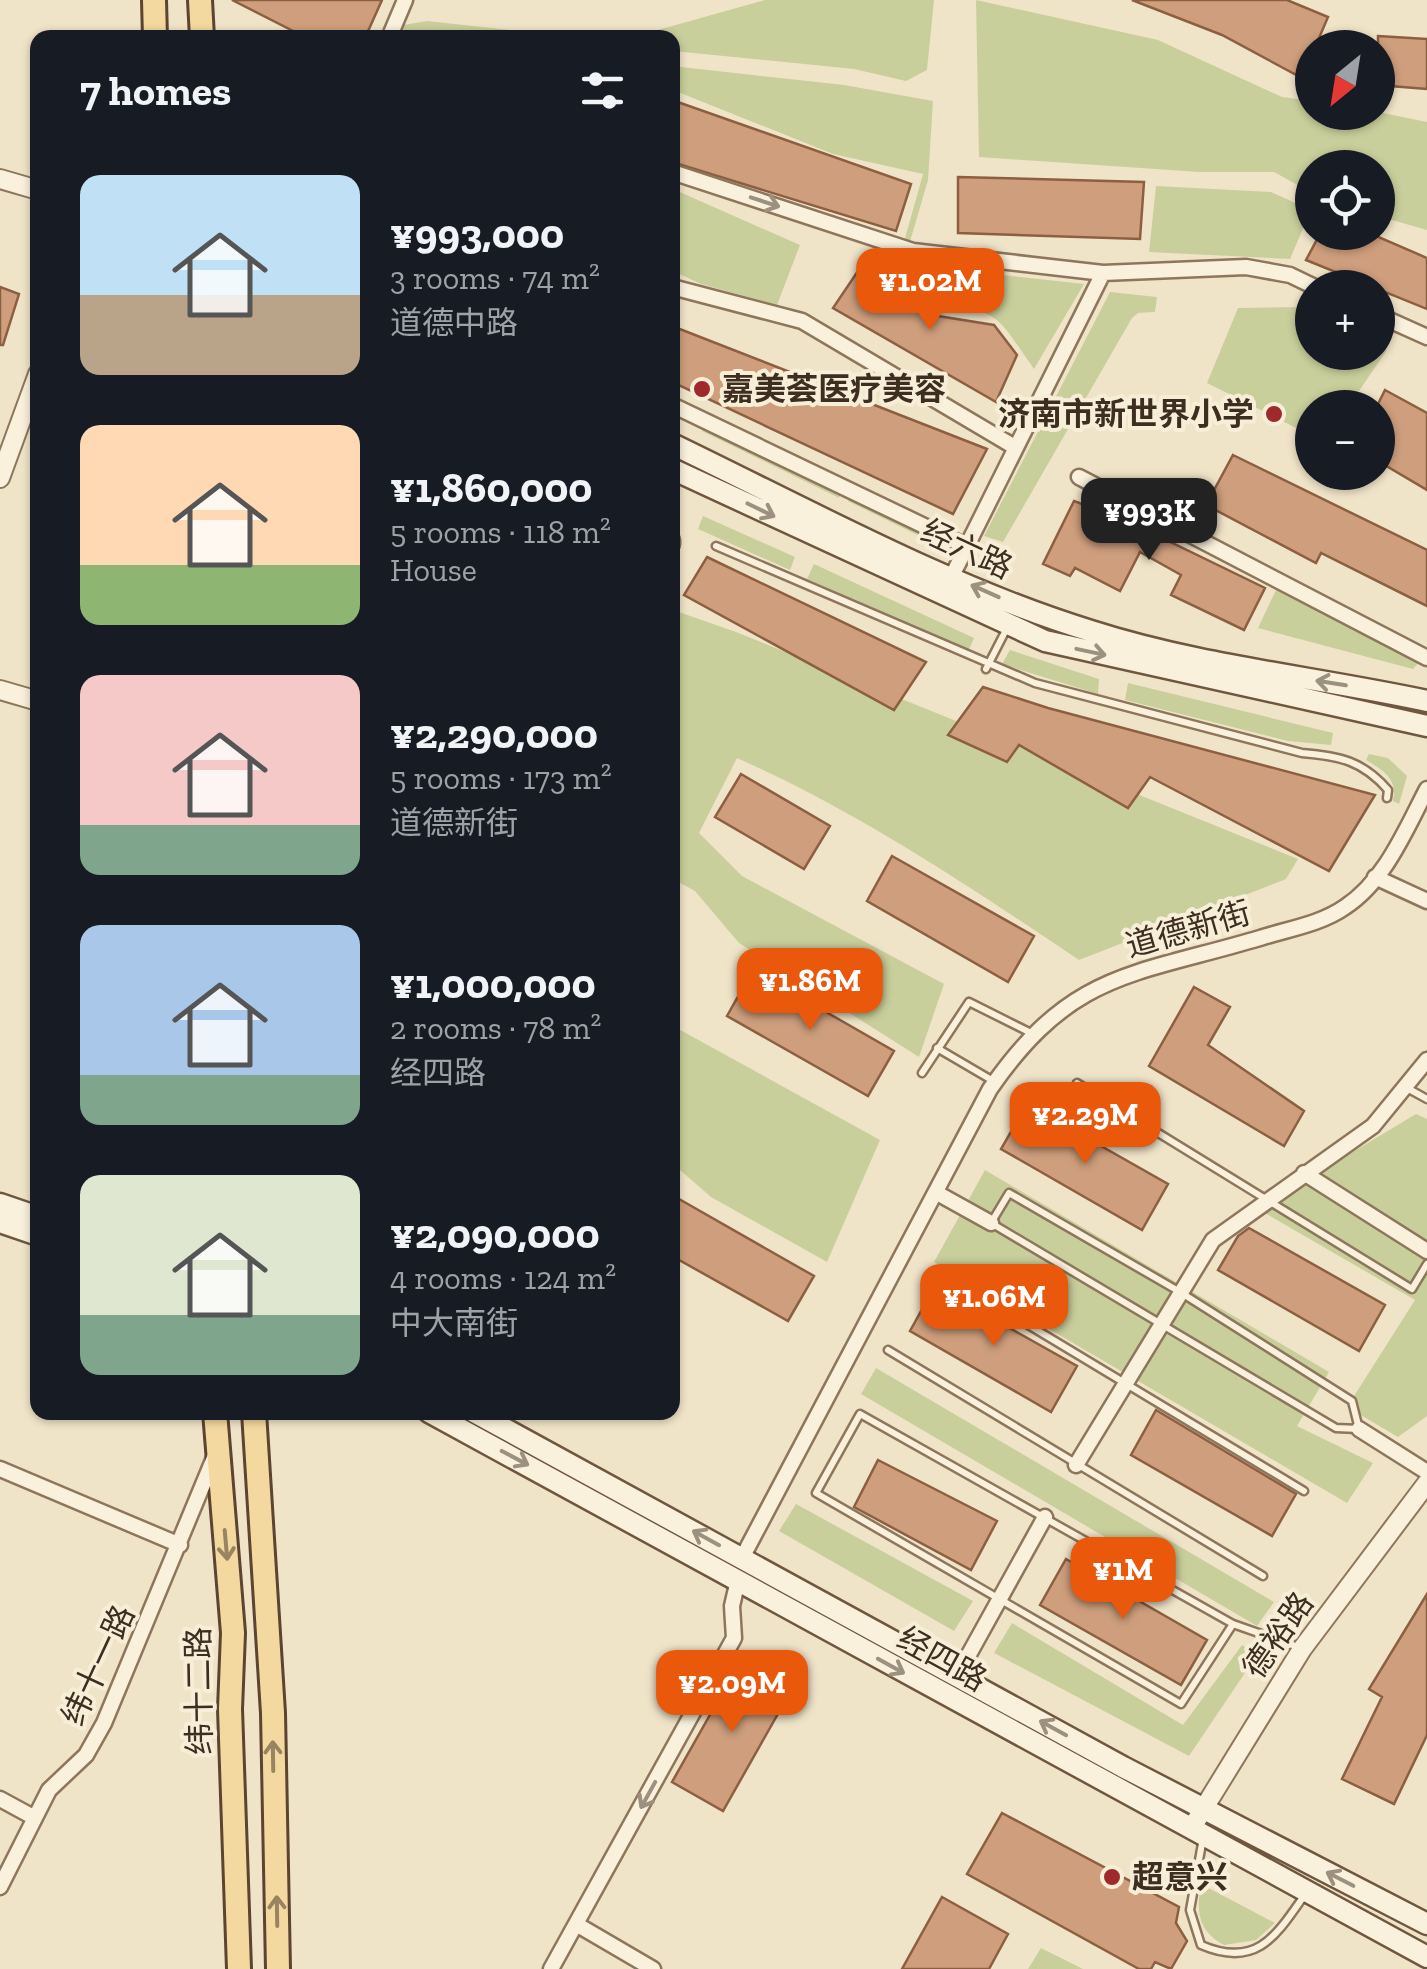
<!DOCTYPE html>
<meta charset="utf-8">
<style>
:root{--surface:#171b24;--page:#242831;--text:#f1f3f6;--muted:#9ea1a6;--accent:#ea580c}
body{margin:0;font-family:"Zilla Slab","Noto Sans SC",serif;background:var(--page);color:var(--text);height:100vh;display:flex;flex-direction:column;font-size:38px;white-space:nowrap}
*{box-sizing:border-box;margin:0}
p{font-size:32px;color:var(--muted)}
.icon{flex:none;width:55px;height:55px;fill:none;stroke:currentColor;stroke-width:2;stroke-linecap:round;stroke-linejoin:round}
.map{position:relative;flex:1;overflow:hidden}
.drawer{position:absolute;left:30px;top:30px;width:650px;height:1390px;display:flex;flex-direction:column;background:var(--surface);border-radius:20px;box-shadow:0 2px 8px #0004}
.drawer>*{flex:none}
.needle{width:65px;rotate:210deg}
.tools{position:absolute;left:1295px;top:30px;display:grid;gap:20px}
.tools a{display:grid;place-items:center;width:100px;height:100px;border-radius:50%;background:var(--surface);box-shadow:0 2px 8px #0004;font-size:50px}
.price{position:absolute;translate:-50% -85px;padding:0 22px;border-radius:20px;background:var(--accent);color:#fff;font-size:32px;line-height:65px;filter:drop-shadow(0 2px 5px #0008)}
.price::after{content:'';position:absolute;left:50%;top:60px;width:30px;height:22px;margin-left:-15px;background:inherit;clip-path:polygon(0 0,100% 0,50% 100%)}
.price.active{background:#222;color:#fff}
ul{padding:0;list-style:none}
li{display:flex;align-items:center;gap:30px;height:250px;padding:0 50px}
li span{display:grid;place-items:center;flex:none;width:280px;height:200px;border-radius:20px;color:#555}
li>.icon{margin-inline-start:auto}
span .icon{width:120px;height:120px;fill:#fffc;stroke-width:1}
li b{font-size:42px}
h2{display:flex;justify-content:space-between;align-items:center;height:120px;padding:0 50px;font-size:42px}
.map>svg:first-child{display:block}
.green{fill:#c9cf9b}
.building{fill:#cf9f7d;stroke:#8d5f41;stroke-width:2.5}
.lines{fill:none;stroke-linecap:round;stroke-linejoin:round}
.service-casing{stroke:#8d765c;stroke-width:11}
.minor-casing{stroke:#8d765c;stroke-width:19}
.tertiary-casing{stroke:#8d765c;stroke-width:22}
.secondary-casing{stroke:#6f573f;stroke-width:25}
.primary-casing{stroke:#5b4430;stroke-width:28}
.service{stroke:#faf1dc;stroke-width:6}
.minor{stroke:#faf1dc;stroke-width:14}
.tertiary{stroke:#faf1dc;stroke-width:18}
.secondary{stroke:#faf1dc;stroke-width:20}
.primary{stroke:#f3d9a0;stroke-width:22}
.oneway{stroke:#9c907e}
.oneway2{stroke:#988460}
.poi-dot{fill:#9e2a2b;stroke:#f7eed8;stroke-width:4}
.labels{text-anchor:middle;stroke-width:8;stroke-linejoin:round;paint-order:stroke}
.poi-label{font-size:32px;font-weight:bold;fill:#3d2e20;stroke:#f7eed8;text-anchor:start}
.street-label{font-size:32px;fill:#3d2e20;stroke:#f7eed8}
</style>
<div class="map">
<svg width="1427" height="1969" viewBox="0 0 1427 1969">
<rect width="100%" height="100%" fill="#f0e4c8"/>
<path class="green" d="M765,0H934L927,70L906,81L854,69L673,51L672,38L633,37Z
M976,0L1158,40L1282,97L1312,101V112H1378L1427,122V230L1378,216V168H1312V193L1274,172H1199L979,157Z
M427,21L565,36L585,37L412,38L404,34L403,25Z
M672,66L844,85L933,101L928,180L909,245L904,242L923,174L833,154L673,90Z
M1156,186L1271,192L1311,210L1290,259L1149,252Z
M673,189L800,245L777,305L701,284L673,271Z
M913,265L1084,284L1034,369C995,313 1000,309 928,305Z
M1110,292L1157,297L1155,312L1138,313L1132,318L1003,542L984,536Z
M1302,307L1312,312V352H1378V345L1387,350L1348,407L1312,408V436L1207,383L1238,308Z
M705,425L842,491L839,498L702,431Z
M851,495L957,547L954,553L848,501Z
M703,516L795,557L790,570L698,529Z
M814,564L974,638L969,650L807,579Z
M1276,590L1420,661L1413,669L1258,628Z
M673,610L736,632L1298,859L1286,879L1079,960C969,886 859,812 737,758L699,833L742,876L944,984L919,1057L739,943L695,891L673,879Z
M1010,650L1099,679L1098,694L1002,664Z
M1128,683L1333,733L1331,745L1288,741L1125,700Z
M1369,754L1388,758L1407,776L1399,804L1393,801C1398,779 1384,771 1366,760Z
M673,1026L880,1140L827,1262L711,1197L673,1164Z
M1416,1114L1427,1119V1416L1398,1437L1347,1407L1415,1300L1258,1209Z
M985,1170L1329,1372L1297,1426L1373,1463L1347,1503L934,1262Z
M876,1368L1274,1602L1257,1626L861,1394Z
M796,1504L973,1601L954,1631L779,1531Z
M1012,1623L1183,1725L1242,1645L1257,1655L1189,1756L994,1653Z
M1201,1884L1275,1923L1256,1940L1224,1945C1198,1931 1196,1912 1201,1884Z
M1041,1948L1083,1969H1028Z"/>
<path class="building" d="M232,0H382L365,38H307Z
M1132,0H1287L1328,17L1302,78L1222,35Z
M1378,36L1427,39V89L1378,85Z
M672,100L911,184L896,231L672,162Z
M958,177L1144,182L1140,239L958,233Z
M1321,232H1367L1427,258V309L1306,260Z
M858,271L896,280L915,291L932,315L994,325L1017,355L996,402L833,308Z
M0,287L19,294L3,345H0Z
M672,326L987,449L953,514L672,382Z
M1385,390L1427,413V490L1378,461V404Z
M1233,455L1427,550V606L1321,553L1316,563L1206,505Z
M1074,501L1127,521L1265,588L1244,630L1171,595L1181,575L1140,552L1120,591L1075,568L1070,576L1043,564Z
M707,557L926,662L894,710L684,595Z
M983,687L1048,708L1375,795L1329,871L1150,777L1128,808L1019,745L1007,762L948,735Z
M741,774L830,826L804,869L715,817Z
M892,856L1034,936L1008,982L867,901Z
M753,970L894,1051L868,1096L727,1016Z
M1194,987L1230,1007L1208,1045L1304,1111L1284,1146L1149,1066Z
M1027,1104L1168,1184L1142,1230L1001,1149Z
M672,1195L814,1276L788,1321L672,1256Z
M1249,1228L1385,1305L1359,1351L1218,1270L1238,1236Z
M935,1286L1077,1366L1051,1412L910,1331Z
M1156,1410L1296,1494L1272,1536L1131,1455Z
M878,1460L997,1521L971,1570L854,1507Z
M1066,1559L1207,1640L1181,1685L1040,1605Z
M1427,1594V1735L1394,1804L1342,1779L1382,1697L1369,1689Z
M741,1660L792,1689L723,1811L672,1782Z
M1002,1813L1179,1907L1176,1923L1187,1941L1171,1969L1155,1962L1151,1969H1139L967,1874Z
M942,1897L1008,1934L989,1969H902Z"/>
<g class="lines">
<g class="service-casing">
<path id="service" d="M716,546L1035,683L1302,753C1340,756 1363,761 1388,790L1387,798
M986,669L1008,626
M937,1048L995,1082
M922,1073L969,1002L1033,1034
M1077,1083L1412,1289L1427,1264
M1407,1088L1427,1099
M1009,1193L1180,1292L1352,1401L1359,1429L1336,1428L991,1223Z
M977,1294L1304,1491
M888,1350L1263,1576
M1233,1624L1181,1704L816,1493L860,1414L1233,1624L1301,1648
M1203,1838L1190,1910L1201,1945C1257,1969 1276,1936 1306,1893"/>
</g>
<g class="minor-casing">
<path id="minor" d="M389,38L405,0
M672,172L913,251L1103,273L1246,267L1290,275L1317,288
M672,287L802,321L1013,446
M1378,315L1427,337
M672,405L966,546
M1079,477L1427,658
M672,540V544
M952,576L1103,273
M1375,877L1427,901
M1304,1173L1427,1251
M937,1193L991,1223
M1359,1429L1427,1472
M1076,1465L1213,1240L1373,1126L1427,1060
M0,1469L180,1545
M742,1558L990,1089C1072,971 1132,976 1260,938C1288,929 1321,924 1345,907C1385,881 1406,829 1427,789
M957,1676L1045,1517
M0,1799L35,1818
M0,1887L49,1790L86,1755L104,1723L214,1458
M576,1924L653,1969
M551,1969L734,1638L732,1606L738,1580"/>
</g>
<g class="tertiary-casing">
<path id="tertiary" d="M0,179L38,190
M0,478L38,374
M0,690L38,701
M1196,1821L1302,1649L1427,1483"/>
</g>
<g class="secondary-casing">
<path id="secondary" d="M672,444C805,508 950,588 1091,631C1200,666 1315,677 1427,701
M672,469L1045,641L1427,726
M0,1204L38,1217
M0,1222L38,1235
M429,1412L1427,1957
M474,1412L1123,1767L1427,1924"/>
</g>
<g class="primary-casing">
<path id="primary" d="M154,0L155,38
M200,0L202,38
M215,1412L233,1633L230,1709L239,1969
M254,1412L273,1713L278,1969"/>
</g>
<use href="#service" class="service"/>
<use href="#minor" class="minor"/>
<use href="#tertiary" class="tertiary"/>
<use href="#secondary" class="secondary"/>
<use href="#primary" class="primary"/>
</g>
<defs><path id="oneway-shaft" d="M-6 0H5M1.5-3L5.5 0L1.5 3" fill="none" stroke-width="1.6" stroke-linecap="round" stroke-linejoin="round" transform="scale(2.5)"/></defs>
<g class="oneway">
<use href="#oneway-shaft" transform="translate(765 202) rotate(18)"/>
<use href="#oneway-shaft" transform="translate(761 510) rotate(26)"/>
<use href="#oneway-shaft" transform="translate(985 591) rotate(-156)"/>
<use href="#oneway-shaft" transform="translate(1091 652) rotate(12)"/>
<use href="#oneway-shaft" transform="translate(1331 683) rotate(-171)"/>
<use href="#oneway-shaft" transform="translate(515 1458) rotate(28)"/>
<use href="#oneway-shaft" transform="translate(706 1538) rotate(-151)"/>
<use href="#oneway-shaft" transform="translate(891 1666) rotate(29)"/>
<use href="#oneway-shaft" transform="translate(1053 1728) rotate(-151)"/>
<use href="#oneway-shaft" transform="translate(648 1795) rotate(119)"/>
<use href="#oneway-shaft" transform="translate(1340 1879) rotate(-153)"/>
</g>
<g class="oneway2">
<use href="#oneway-shaft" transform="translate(226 1545) rotate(85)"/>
<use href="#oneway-shaft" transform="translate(273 1756) rotate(-91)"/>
<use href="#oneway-shaft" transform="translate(277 1911) rotate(-91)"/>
</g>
<g class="poi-dot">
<circle cx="702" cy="389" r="10"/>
<circle cx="1274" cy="414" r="10"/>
<circle cx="1112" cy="1877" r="10"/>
</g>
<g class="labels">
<g class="poi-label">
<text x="722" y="400">嘉美荟医疗美容</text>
<text x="1254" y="425" text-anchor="end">济南市新世界小学</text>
<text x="1132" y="1888">超意兴</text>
</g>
<g class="street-label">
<text transform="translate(967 549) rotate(25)" y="11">经六路</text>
<text transform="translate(1188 929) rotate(-16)" y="11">道德新街</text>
<text transform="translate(1278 1635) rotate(-55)" y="11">德裕路</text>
<text transform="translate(942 1659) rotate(29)" y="11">经四路</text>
<text transform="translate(98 1665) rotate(-65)" y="11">纬十一路</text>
<text transform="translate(199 1691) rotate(-91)" y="11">纬十二路</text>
</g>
</g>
</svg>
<div class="tools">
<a><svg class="needle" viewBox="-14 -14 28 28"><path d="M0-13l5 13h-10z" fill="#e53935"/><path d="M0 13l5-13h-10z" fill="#9ea1a6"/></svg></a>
<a><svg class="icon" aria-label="locate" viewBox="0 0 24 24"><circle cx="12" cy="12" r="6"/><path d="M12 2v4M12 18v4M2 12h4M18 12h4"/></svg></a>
<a>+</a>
<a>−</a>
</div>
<b class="price" style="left:930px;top:333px">¥1.02M</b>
<b class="price active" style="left:1149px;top:563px">¥993K</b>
<b class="price" style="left:810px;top:1033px">¥1.86M</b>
<b class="price" style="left:1085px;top:1167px">¥2.29M</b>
<b class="price" style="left:994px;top:1349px">¥1.06M</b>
<b class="price" style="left:1123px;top:1622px">¥1M</b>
<b class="price" style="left:732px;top:1735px">¥2.09M</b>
<section class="drawer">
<h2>7 homes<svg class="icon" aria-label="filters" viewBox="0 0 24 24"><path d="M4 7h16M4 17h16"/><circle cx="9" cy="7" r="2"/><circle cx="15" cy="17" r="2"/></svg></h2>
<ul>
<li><span style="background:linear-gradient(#bfe0f5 60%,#b9a48a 0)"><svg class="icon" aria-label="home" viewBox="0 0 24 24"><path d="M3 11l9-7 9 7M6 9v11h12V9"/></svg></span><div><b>¥993,000</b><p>3 rooms · 74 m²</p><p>道德中路</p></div></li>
<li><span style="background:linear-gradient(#ffd9b3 70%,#8fb573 0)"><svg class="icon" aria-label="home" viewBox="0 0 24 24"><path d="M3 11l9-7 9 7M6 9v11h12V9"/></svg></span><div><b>¥1,860,000</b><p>5 rooms · 118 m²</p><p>House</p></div></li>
<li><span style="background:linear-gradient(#f6c9c9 75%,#7fa58c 0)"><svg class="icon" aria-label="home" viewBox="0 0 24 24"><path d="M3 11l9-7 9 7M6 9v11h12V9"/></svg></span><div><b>¥2,290,000</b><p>5 rooms · 173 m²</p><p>道德新街</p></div></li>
<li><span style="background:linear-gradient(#a9c7e8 75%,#7fa58c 0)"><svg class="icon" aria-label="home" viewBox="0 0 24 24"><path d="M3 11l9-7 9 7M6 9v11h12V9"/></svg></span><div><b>¥1,000,000</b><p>2 rooms · 78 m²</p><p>经四路</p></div></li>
<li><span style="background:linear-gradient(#dfe7d0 70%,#7fa58c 0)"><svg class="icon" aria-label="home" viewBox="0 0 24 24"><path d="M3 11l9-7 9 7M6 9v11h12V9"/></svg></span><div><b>¥2,090,000</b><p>4 rooms · 124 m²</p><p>中大南街</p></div></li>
</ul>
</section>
</div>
